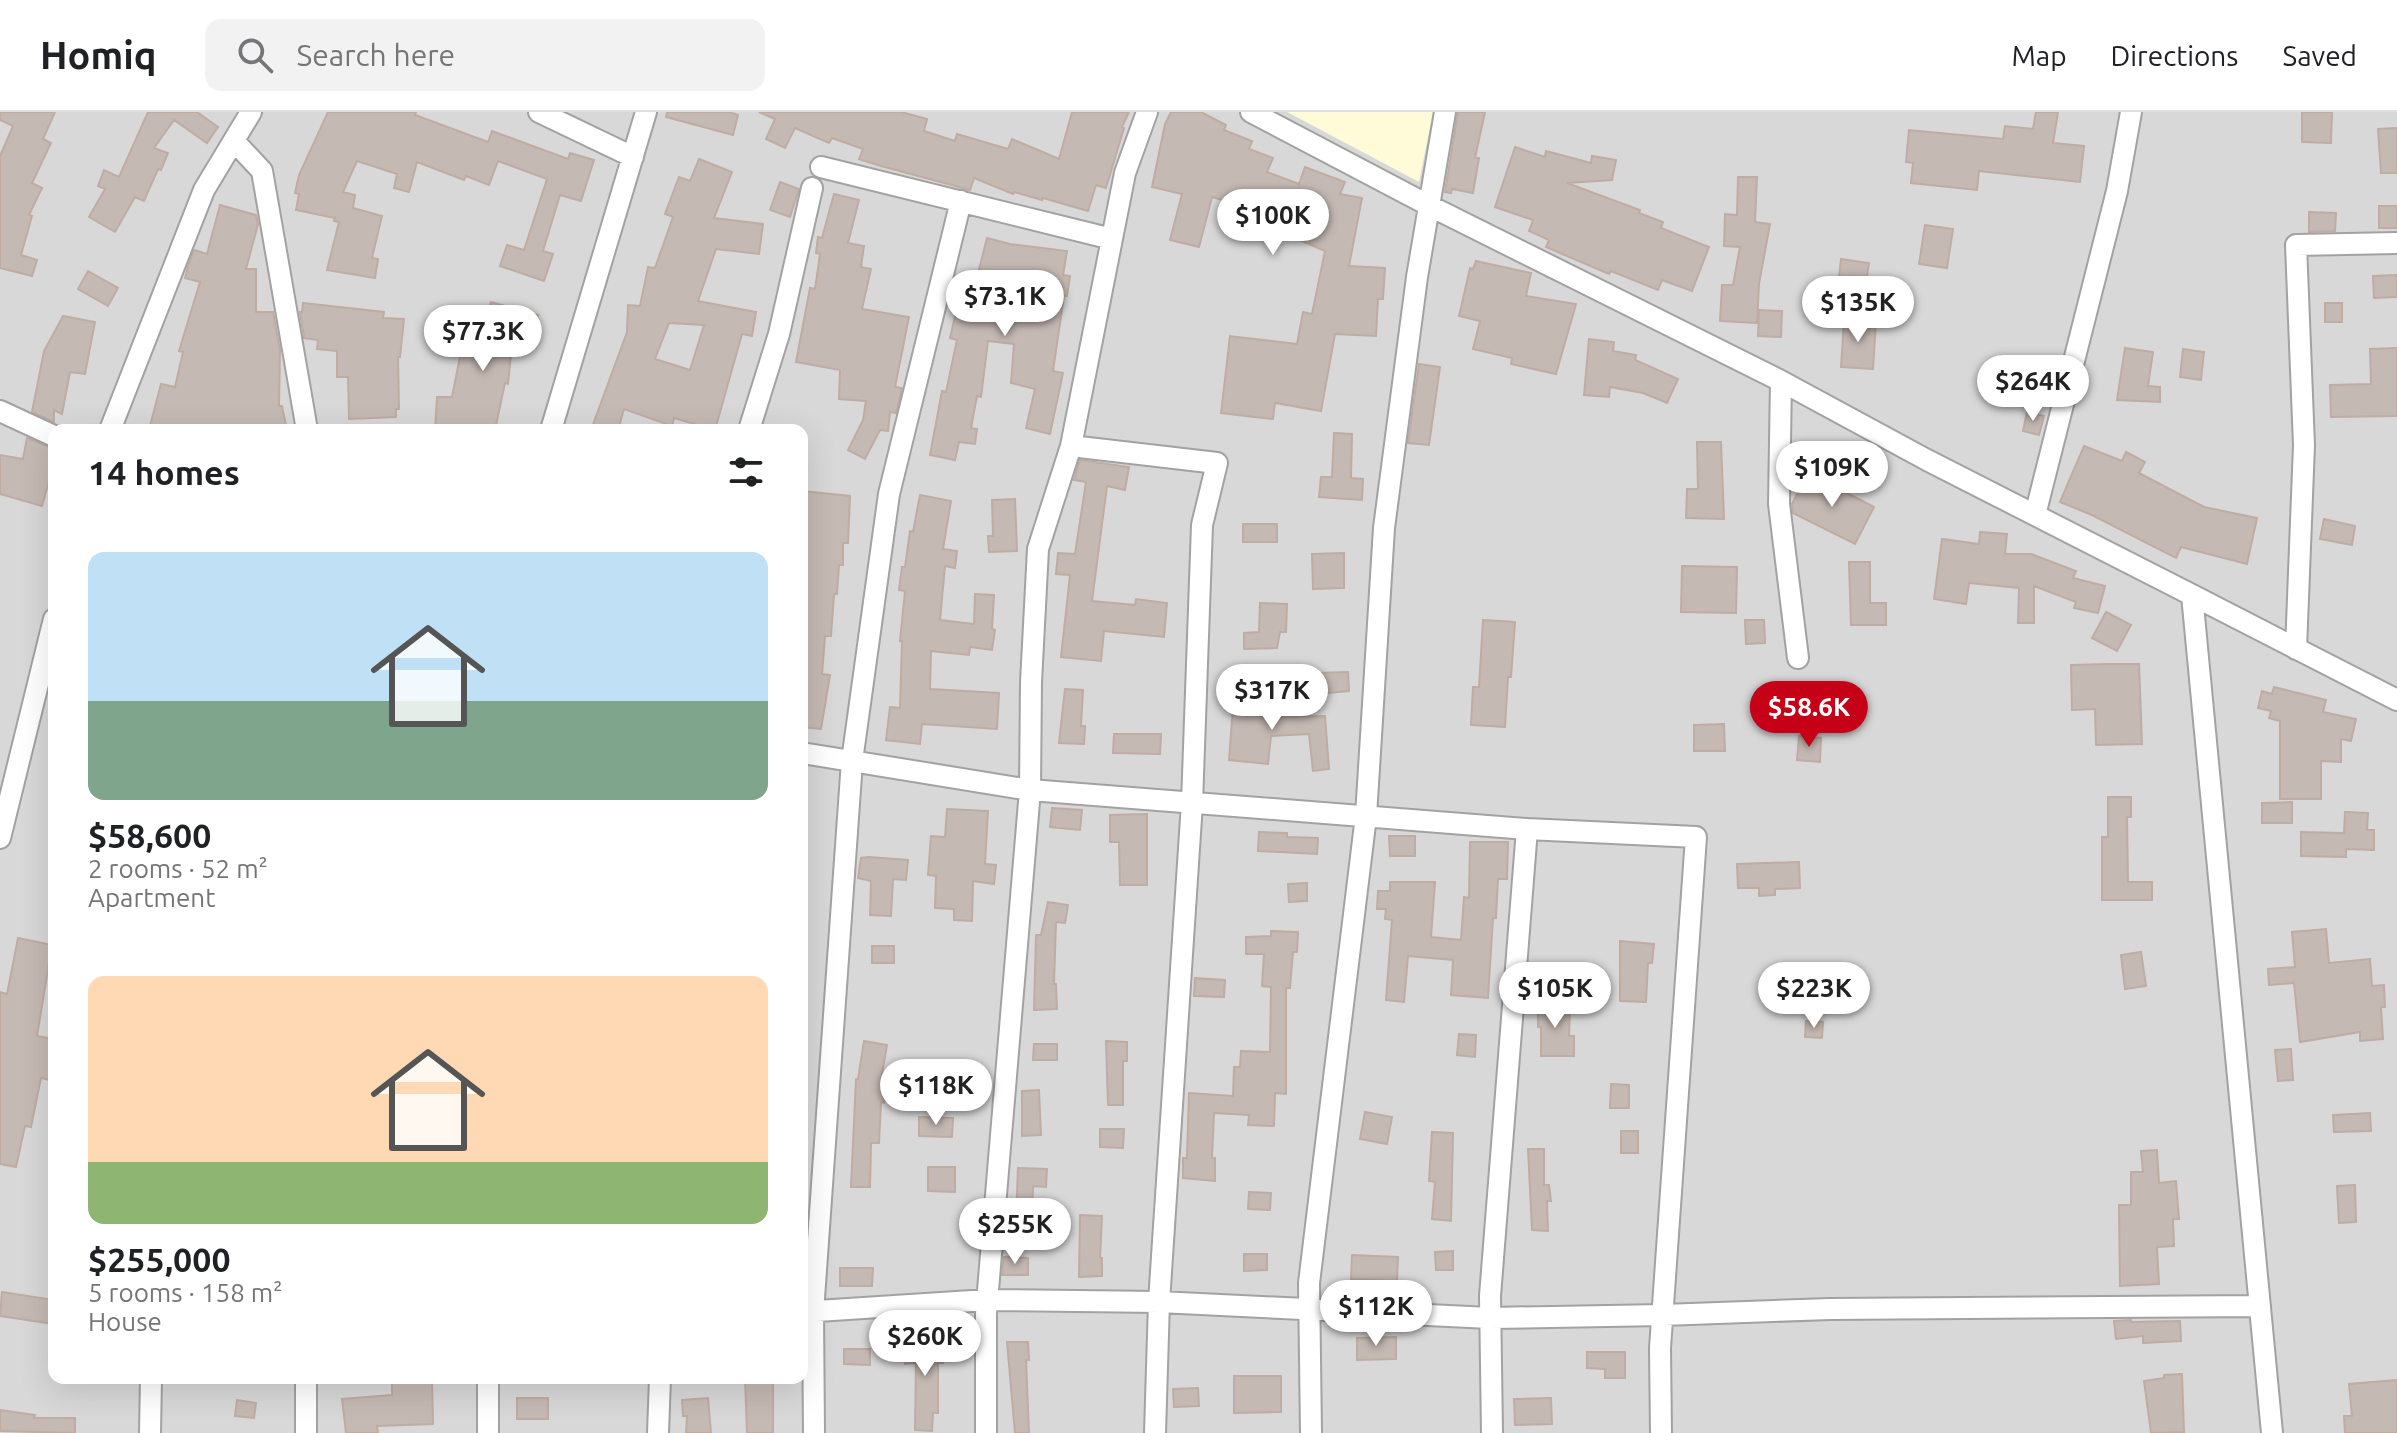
<!DOCTYPE html>
<meta charset="utf-8">
<style>
:root{--surface:#fff;--page:#f2f2f2;--text:#202124;--muted:#757577;--line:#e0e0e0;--accent:#c60017}
body{margin:0;font-family:Ubuntu,sans-serif;background:var(--page);color:var(--text);height:100vh;display:flex;flex-direction:column;font-size:30px;white-space:nowrap}
*{box-sizing:border-box;margin:0}
p{font-size:26px;color:var(--muted)}
.icon{flex:none;width:44px;height:44px;fill:none;stroke:currentColor;stroke-width:2;stroke-linecap:round;stroke-linejoin:round}
.map{position:relative;flex:1;overflow:hidden}
.side{position:absolute;left:48px;top:312px;width:760px;height:960px;display:flex;flex-direction:column;background:var(--surface);border-radius:16px;box-shadow:0 8px 32px #0002}
.side>*{flex:none}
.price{position:absolute;translate:-50% -68px;padding:0 18px;border-radius:28px;background:#fff;color:#222;font-size:26px;line-height:52px;filter:drop-shadow(0 2px 4px #0008)}
.price::after{content:'';position:absolute;left:50%;top:48px;width:24px;height:18px;margin-left:-12px;background:inherit;clip-path:polygon(0 0,100% 0,50% 100%)}
.price.on{background:var(--accent);color:#fff}
ul{padding:0;list-style:none}
li{display:grid;align-content:center;gap:16px;height:424px;padding:0 40px}
li span{display:grid;place-items:center;height:248px;border-radius:16px;color:#555}
li>.icon{margin-inline-start:auto}
span .icon{width:144px;height:144px;fill:#fffc;stroke-width:1}
li b{font-size:34px}
h2{display:flex;justify-content:space-between;align-items:center;height:96px;padding:0 40px;font-size:34px}
header{display:flex;align-items:center;gap:48px;box-sizing:border-box;height:112px;padding:0 40px;background:var(--surface);border-bottom:2px solid var(--line)}
header strong{font-size:38px}
nav{display:flex;gap:44px;margin-inline-start:auto;font-size:28px}
.search{width:560px;height:72px;background:var(--page);display:flex;align-items:center;gap:20px;box-sizing:border-box;padding:0 28px;border-radius:16px;color:var(--muted);font-size:30px}
.map>svg:first-child{display:block}
.residential{fill:#d9d8d8;fill-rule:evenodd}
.education{fill:#fffad7}
.building{fill:#c5b9b3;stroke:#bfaca2;stroke-width:2;fill-rule:evenodd}
.lines{fill:none;stroke-linecap:round;stroke-linejoin:round}
.minor-casing{stroke:#a2a2a2;stroke-width:24}
.minor{stroke:#fff;stroke-width:20}
</style>
<header>
<strong>Homiq</strong>
<div class="search"><svg class="icon" aria-label="search" viewBox="0 0 24 24"><circle cx="10" cy="10" r="6"/><path d="M15 15l6 6"/></svg>Search here</div>
<nav><a>Map</a><a>Directions</a><a>Saved</a></nav>
</header>
<div class="map">
<svg width="2397" height="1321" viewBox="0 0 2397 1321">
<rect width="100%" height="100%" fill="#ede7e0"/>
<path class="residential" d="M0,0H2397V1321H0ZM54,318H802V1266H54Z"/>
<path class="education" d="M1287,0H1433L1419,70Z"/>
<path class="building" d="M0,0H55L43,27L51,31L32,71L42,76L29,103L32,104L21,143L37,148L32,164L0,156V44L13,14L0,8Z
M148,0H197L218,15L207,31L174,8L154,36L168,41L161,58L158,57L144,89L135,85L115,120L89,105L105,77L98,74L104,58L119,65Z
M328,0H416L415,3L488,30L492,19L568,47L570,41L594,48L581,89L560,83L543,139L553,142L544,169L500,154L507,133L524,138L547,67L498,49L489,73L466,64L464,68L417,50L409,80L394,76L397,62L357,49L343,80L355,83L353,96L382,104L372,146L378,147L375,166L327,158L339,110L334,109L335,106L296,98L299,82L295,81L299,63Z
M667,0H729L738,3L733,23L666,5Z
M759,0H901L927,7L924,19L955,29L957,22L1008,37L1012,27L1059,47L1072,0H1129L1122,15L1124,16L1106,76L1096,73L1088,99L1043,86L1042,88L1014,80L1013,82L974,66L970,78L881,54L859,47L863,37L832,26L829,31L795,16L785,36L766,27L775,7Z
M1171,0H1201L1226,13L1224,18L1252,29L1249,37L1273,46L1267,60L1299,72L1305,55L1345,70L1340,82L1362,86L1349,154L1385,156L1383,187H1378L1376,224L1335,222L1321,299L1275,291L1273,307L1221,301L1230,224L1297,232L1303,200L1312,202L1325,139L1280,119L1277,125L1254,117L1260,99L1212,85L1199,135L1170,128L1182,82L1152,75L1165,12Z
M1458,0H1485L1475,46H1479L1473,81L1452,77L1451,81L1445,80Z
M2036,0H2058L2053,31L2084,34L2080,70L1979,59L1977,78L1911,71L1913,51L1906,50L1909,18L2003,27L2005,14L2033,17Z
M2302,0H2332L2331,31L2302,30Z
M2397,16V61H2381L2378,17Z
M1515,35L1545,45L1546,39L1591,51L1592,44L1616,48L1612,68L1567,71L1640,98L1639,101L1663,110L1661,116L1709,135L1692,179L1662,168L1658,178L1611,159L1609,162L1546,135L1549,128L1529,119L1533,108L1495,95Z
M699,47L732,60L714,106L763,112L759,142L716,137L698,189L756,200L752,224L742,222L715,318L674,306L672,314L624,297L618,318H591L627,220L628,193L640,194L648,155L655,156L673,105L665,102L679,65L690,69ZM669,211L704,213L690,258L655,247Z
M1738,65H1757L1755,110L1770,112L1759,172L1757,211L1720,209L1722,173H1733L1740,135L1724,134L1725,102L1737,103Z
M780,70L799,77L790,105L770,98Z
M834,82L859,88L848,131L864,134L861,155L871,157L862,197L909,205L895,275L902,276L896,301L890,300L888,319L880,318L865,347L848,338L863,308L866,289L839,287L840,258L796,250L810,176L815,177L820,142L816,141L818,125L822,126Z
M220,93L256,103L258,112L246,157H256V200H273L280,238L279,294H282L287,318H149L161,272L175,275L183,240L179,239L200,170L185,166L188,154L194,138L207,142Z
M2379,94H2397V116H2379Z
M2309,100L2336,101L2335,119L2309,120Z
M1925,113L1953,117L1947,156L1919,152Z
M987,126L1010,132L1067,139L1063,163L1070,164L1067,184H1064L1053,259L1063,261L1050,322L1026,316L1035,277L1011,271L1014,232L988,229L981,285L977,284L971,316L977,317L975,332L959,330L955,348L930,343L942,279L946,280L957,228L950,226L960,183L972,185Z
M1841,147L1869,151L1865,176L1838,173Z
M1476,149L1531,161L1526,184L1576,192L1556,262L1511,252L1512,246L1473,237L1480,209L1459,204L1470,156L1473,157Z
M88,159L118,176L108,194L78,177Z
M2397,163V185L2374,186L2373,164Z
M491,190L538,203L534,219L518,215L512,233L508,272L505,271L495,318H435L437,285H452L463,229L475,231L477,218H483Z
M303,191L384,200L383,206L404,207L400,245H398L399,297H396V305L349,307L348,265H337V239L317,237L318,228L304,226L300,200H302Z
M2325,191H2342V210H2325Z
M1759,198L1782,199L1781,225L1758,224Z
M63,204L95,210L85,262L70,260L62,302L54,298V310L32,300L44,239Z
M1844,208L1876,210L1873,257L1841,255Z
M1589,227L1614,230L1613,239L1636,243L1635,248L1678,267L1667,291L1643,281L1610,275L1609,285L1584,283Z
M2125,236L2153,240L2148,274L2160,275V290L2117,288Z
M2397,236V304L2331,305L2330,273L2371,272L2370,237Z
M2183,237L2204,240L2201,268L2180,265Z
M2000,244L2038,245L2036,281L1999,280Z
M1419,252L1440,255L1429,333L1408,331Z
M2027,300L2044,304L2039,323L2023,319Z
M1334,321L1352,322L1351,366L1363,367L1362,388L1319,385L1321,365H1332Z
M27,326L54,337V351L42,394L0,382V343L23,347Z
M1697,330H1721L1724,407L1686,406L1687,377H1698Z
M2084,334L2122,349L2126,340L2145,350L2139,361L2204,395L2257,406L2247,452L2181,435L2176,446L2092,403L2060,390Z
M1080,348L1129,355L1125,378L1107,374L1092,489L1135,493L1136,487L1167,491L1164,525L1104,519L1101,549L1061,545L1070,463L1056,462L1058,441L1075,442L1086,370L1074,368Z
M1808,361L1874,395L1855,432L1793,401L1792,392Z
M802,379L850,384L848,431H843V453H839L837,482H834L831,524H825L822,562L830,563L821,617L802,615L804,478H802Z
M920,383L951,389L943,437L957,439L955,456L945,454L940,508L974,512L975,482L994,483L992,517L995,518L992,538L970,535L969,543L931,539L930,577L999,581L997,617L922,612L920,632L886,628L890,595L900,596L902,529H900L905,479L899,478L902,455H905L910,419L913,420Z
M1015,387L1017,439L989,440L988,424H993L992,388Z
M2324,407L2355,414L2352,433L2320,427Z
M1243,412H1277V430H1243Z
M1980,420L2007,422L2005,442H2031L2076,459L2073,466L2105,474L2098,501L2074,496L2076,490L2034,474V511H2018L2019,476L1969,471L1966,492L1934,487L1942,427L1979,432Z
M1344,441V476L1313,477L1312,442Z
M1849,450H1870V491H1886V513H1851Z
M1682,454L1737,455L1736,501L1681,500Z
M1260,491L1287,492L1286,520H1280L1277,536L1244,537V521L1259,520Z
M2106,500L2131,513L2117,539L2092,526Z
M1483,508L1515,510L1511,565H1508L1505,615L1471,613L1473,575H1479Z
M1745,508H1764L1765,531L1746,532Z
M2108,552H2139L2142,632L2096,633L2095,597L2072,598L2071,553Z
M1348,560L1349,579L1317,582L1316,561Z
M2274,575L2326,588L2323,600L2356,607L2351,629L2341,627V650L2321,649V687H2280V609L2269,606L2271,599L2258,596L2262,579L2272,582Z
M1065,577L1083,578L1081,614H1085L1084,632L1059,631Z
M1234,581L1265,582L1264,606L1325,604L1329,657L1313,659L1309,622L1271,624L1268,652L1229,648Z
M1724,612L1725,639H1694V613Z
M1114,622H1161L1160,642L1113,641Z
M1799,624L1821,626L1820,650L1797,648Z
M2108,685H2131V705H2127L2128,770H2152V788H2102V725H2108Z
M2292,690V711H2262V691Z
M1052,696L1082,698L1080,718L1050,715Z
M947,697L988,699L985,752L996,753L994,772L973,769L972,809L954,808V797L935,796L936,764L928,763L931,724L945,725Z
M2345,700L2368,701L2367,718H2374V738L2346,737V745L2301,744V720L2344,721Z
M1147,702V773H1120L1119,730H1110V703Z
M1259,720L1287,721V725L1318,726L1317,742L1258,739Z
M1389,724H1415V744H1390Z
M1470,730H1508L1507,767H1498L1496,806H1493L1488,886L1451,883L1453,848L1408,844L1404,890L1386,888L1392,808L1385,807L1386,797H1377L1378,779H1390V770H1435L1431,825L1461,828L1464,785L1469,786Z
M869,745L908,748L906,768L893,767L891,804L870,803L871,769L858,766L861,746Z
M1799,750L1800,776L1775,777V783L1759,784V776H1738L1737,752Z
M1307,771V789L1289,790L1288,772Z
M1048,790L1068,793L1065,811L1056,810L1054,872H1056L1057,897L1034,898L1036,823H1041Z
M2326,817L2329,851L2370,847L2372,874L2384,873L2385,895H2381L2383,927L2360,929V920L2300,930L2294,871L2269,873L2268,857L2295,855L2292,820Z
M1271,819L1298,820L1297,840H1293L1290,876H1286V982L1275,981L1274,1014L1248,1013L1249,1003L1214,1001L1212,1046H1215V1069L1183,1066V1046H1187L1189,981L1233,984L1234,955H1240L1241,939L1270,940L1271,875L1262,874L1264,842H1246V825L1271,824Z
M18,826L52,833L37,924L54,927V969L41,966L31,1015L25,1014L16,1055L0,1052V880L7,882Z
M1620,829L1654,832L1652,851H1648L1646,890L1620,889Z
M872,834H894V851H872Z
M2141,840L2146,874L2125,877L2121,843Z
M1195,866L1225,868L1224,885L1194,884Z
M1538,892L1570,893L1569,924H1574V944H1541V915H1538Z
M1806,909L1823,910L1822,926L1805,925Z
M1459,922L1476,923L1475,945L1457,943Z
M864,929L887,933L881,968L886,969L884,991L881,990L879,1031H871L870,1075H851L856,967H858Z
M1106,929L1127,930V949H1123V993H1108Z
M1034,932H1057V948H1033Z
M2291,937L2293,968L2278,969L2275,938Z
M1611,972L1629,973V996H1610Z
M1039,978L1041,1023L1022,1024V979Z
M1365,1000L1392,1005L1387,1032L1360,1027Z
M2370,1001L2371,1019L2334,1020L2333,1003Z
M919,1005L953,1006L952,1025L919,1024Z
M1100,1017H1124L1123,1036L1100,1035Z
M1621,1019H1638V1041H1621Z
M1432,1020L1453,1021L1451,1109L1432,1107L1435,1070L1429,1069Z
M1528,1037H1544V1073H1549L1551,1089H1547L1548,1119L1532,1118Z
M2157,1038L2159,1071L2176,1069L2179,1107H2173L2174,1134L2157,1135L2159,1172L2120,1174L2119,1093H2131V1060H2143L2141,1039Z
M928,1055H955V1080L928,1079Z
M1018,1056L1047,1057L1046,1075L1033,1074L1032,1108H1016Z
M2355,1073L2356,1110L2339,1111L2337,1074Z
M1249,1080L1271,1081L1270,1098L1248,1097Z
M1080,1103L1102,1104L1100,1146H1102V1164L1079,1165Z
M1453,1139V1158H1436L1435,1140Z
M1244,1142H1267V1158L1244,1159Z
M1352,1143L1398,1145L1397,1169L1351,1167Z
M1004,1145L1028,1146V1163H1002Z
M840,1156H873L872,1174H840Z
M2,1180L54,1188V1212L0,1204Z
M2131,1208V1210L2180,1209L2181,1229L2143,1231V1224L2116,1227L2114,1209Z
M1396,1225V1247L1357,1248V1226Z
M905,1227H942L943,1251H938V1301H933L932,1319L915,1318L916,1251L905,1252Z
M1007,1230H1028L1029,1248H1026L1029,1321H1015Z
M844,1237H870V1253L844,1252Z
M1587,1240H1625V1266H1605V1257L1587,1256Z
M2182,1262L2184,1320L2151,1321L2144,1269L2164,1266V1263Z
M1234,1264H1281V1300L1234,1301Z
M745,1266H773V1321H747Z
M2397,1268V1321H2345L2344,1304H2352L2349,1272Z
M432,1269L433,1312L377,1314L378,1321H346L342,1287L392,1283V1270Z
M1198,1276L1199,1294L1174,1295L1173,1277Z
M517,1286H548V1307H517Z
M708,1286L711,1321H686L687,1304H683L682,1288Z
M1551,1286L1552,1312L1515,1313L1514,1287Z
M237,1288L256,1291L254,1306L235,1304Z
M0,1298L35,1303L34,1306H75V1321L0,1319Z"/>
<g class="lines">
<g class="minor-casing">
<path id="minor" d="M539,0L633,45
M1251,0L1428,93L1781,269L1927,348L2192,483L2272,1321
M234,29L262,59L307,318
M821,55L1112,127
M1781,269L1779,392L1798,546
M0,299L54,324
M110,318L204,78L251,0
M551,318L646,0
M749,318L779,222L812,76
M1071,334L1217,351L1202,413L1192,691L1159,1190L1155,1321
M2035,403L2117,79L2131,0
M2192,483L2397,588
M2296,537L2304,333L2296,133L2397,131
M802,641L1030,678L1527,717L1696,725L1660,1236L1661,1321
M0,726L54,507
M802,1200L987,1188L1159,1190L1490,1206L1663,1203L1830,1197L2260,1194
M150,1321L151,1266
M306,1321V1266
M488,1321V1266
M658,1321L660,1266
M814,1321L813,1200L852,649L889,382L961,89
M986,1321V1202L1030,678L1031,570L1038,437L1071,334L1125,61L1147,0
M1311,1321L1309,1171L1366,704L1384,416L1417,165L1445,0
M1492,1321L1490,1184L1527,717"/>
</g>
<use href="#minor" class="minor"/>
</g>
</svg>
<b class="price" style="left:1273px;top:145px">$100K</b>
<b class="price" style="left:1005px;top:226px">$73.1K</b>
<b class="price" style="left:1858px;top:232px">$135K</b>
<b class="price" style="left:483px;top:261px">$77.3K</b>
<b class="price" style="left:2033px;top:311px">$264K</b>
<b class="price" style="left:1832px;top:397px">$109K</b>
<b class="price" style="left:1272px;top:620px">$317K</b>
<b class="price on" style="left:1809px;top:637px">$58.6K</b>
<b class="price" style="left:1555px;top:918px">$105K</b>
<b class="price" style="left:1814px;top:918px">$223K</b>
<b class="price" style="left:936px;top:1015px">$118K</b>
<b class="price" style="left:1015px;top:1154px">$255K</b>
<b class="price" style="left:1376px;top:1236px">$112K</b>
<b class="price" style="left:925px;top:1266px">$260K</b>
<section class="side">
<h2>14 homes<svg class="icon" aria-label="filters" viewBox="0 0 24 24"><path d="M4 7h16M4 17h16"/><circle cx="9" cy="7" r="2"/><circle cx="15" cy="17" r="2"/></svg></h2>
<ul>
<li><span style="background:linear-gradient(#bfe0f5 60%,#7fa58c 0)"><svg class="icon" aria-label="home" viewBox="0 0 24 24"><path d="M3 11l9-7 9 7M6 9v11h12V9"/></svg></span><div><b>$58,600</b><p>2 rooms · 52 m²</p><p>Apartment</p></div></li>
<li><span style="background:linear-gradient(#ffd9b3 75%,#8fb573 0)"><svg class="icon" aria-label="home" viewBox="0 0 24 24"><path d="M3 11l9-7 9 7M6 9v11h12V9"/></svg></span><div><b>$255,000</b><p>5 rooms · 158 m²</p><p>House</p></div></li>
</ul>
</section>
</div>
